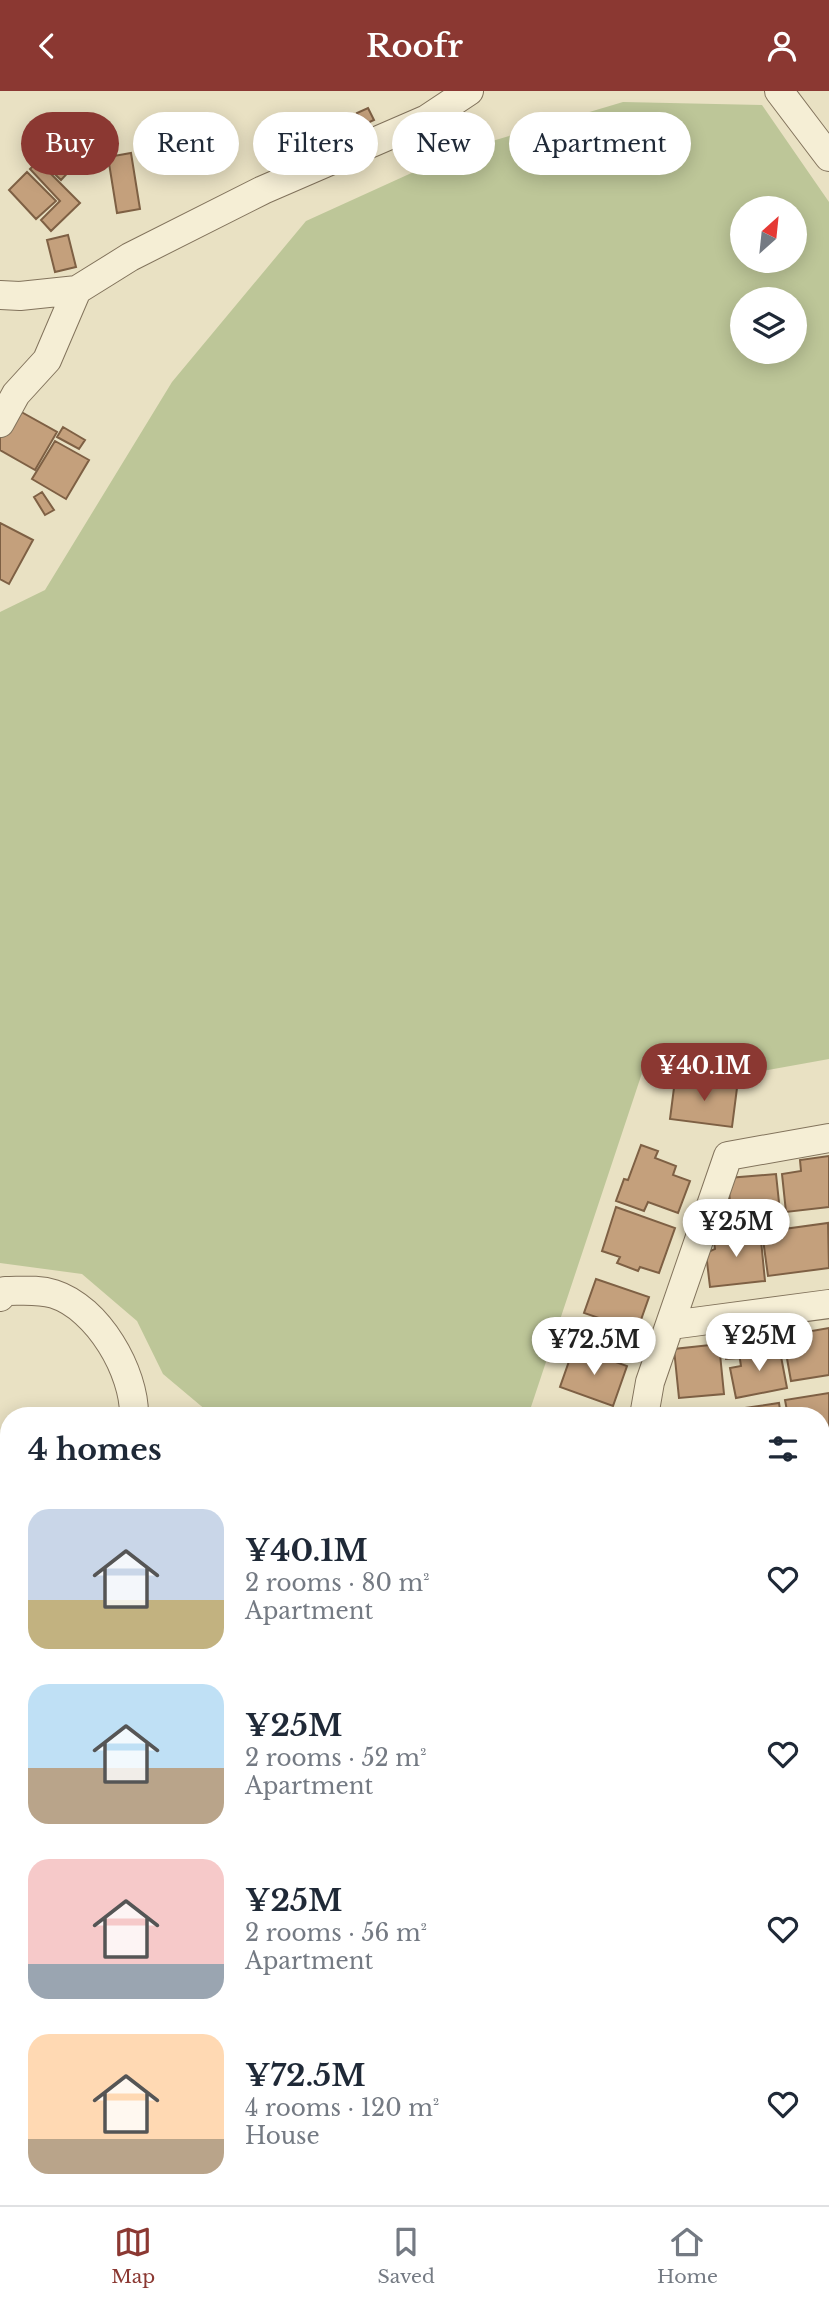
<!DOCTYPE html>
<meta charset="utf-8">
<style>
:root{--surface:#fff;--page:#f2f2f3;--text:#1f2937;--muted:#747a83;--line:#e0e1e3;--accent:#8b3832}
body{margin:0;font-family:"Libre Baskerville",serif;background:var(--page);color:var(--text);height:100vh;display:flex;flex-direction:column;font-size:26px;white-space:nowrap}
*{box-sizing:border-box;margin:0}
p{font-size:23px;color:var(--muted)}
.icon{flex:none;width:38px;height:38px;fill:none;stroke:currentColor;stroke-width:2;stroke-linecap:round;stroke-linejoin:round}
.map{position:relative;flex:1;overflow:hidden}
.panel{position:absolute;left:0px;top:1316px;width:830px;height:798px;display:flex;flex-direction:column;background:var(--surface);border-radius:28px 28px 0 0;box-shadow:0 4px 18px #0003}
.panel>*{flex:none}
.banner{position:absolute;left:21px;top:21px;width:788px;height:63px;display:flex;gap:14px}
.needle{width:46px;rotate:27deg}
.buttons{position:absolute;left:730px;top:105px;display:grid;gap:14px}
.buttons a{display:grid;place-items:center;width:77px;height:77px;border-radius:50%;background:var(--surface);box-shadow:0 4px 18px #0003;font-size:35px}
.price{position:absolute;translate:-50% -60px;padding:0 16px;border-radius:24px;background:#fff;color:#222;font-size:23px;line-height:46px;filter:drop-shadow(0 2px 4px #0008)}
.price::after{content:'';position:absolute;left:50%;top:42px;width:21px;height:16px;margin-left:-10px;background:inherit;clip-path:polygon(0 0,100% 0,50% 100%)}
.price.on{background:var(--accent);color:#fff}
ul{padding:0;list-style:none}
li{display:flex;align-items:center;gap:21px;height:175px;padding:0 28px}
li span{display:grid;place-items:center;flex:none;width:196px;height:140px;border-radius:21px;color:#555}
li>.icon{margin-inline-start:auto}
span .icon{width:84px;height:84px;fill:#fffc;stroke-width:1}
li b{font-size:30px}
h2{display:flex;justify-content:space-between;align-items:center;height:84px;padding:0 28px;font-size:30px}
.chip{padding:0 24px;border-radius:32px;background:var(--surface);box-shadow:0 4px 18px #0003;font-size:24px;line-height:63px}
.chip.on{background:var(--accent);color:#fff}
header{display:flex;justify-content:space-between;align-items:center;height:91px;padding:0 28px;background:var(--accent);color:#fff;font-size:32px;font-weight:600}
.tab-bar{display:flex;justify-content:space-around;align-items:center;height:98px;border-top:2px solid var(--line);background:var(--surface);font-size:19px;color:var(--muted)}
.tab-bar a{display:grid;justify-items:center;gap:4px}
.tab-bar .on{color:var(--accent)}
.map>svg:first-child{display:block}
.green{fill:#bdc698;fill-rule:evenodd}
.building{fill:#c4a07c;stroke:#7e6044;stroke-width:2}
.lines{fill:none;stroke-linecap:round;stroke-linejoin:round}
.street-casing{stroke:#82735c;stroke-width:30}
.street{stroke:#f5eed5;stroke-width:28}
</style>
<header><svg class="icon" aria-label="back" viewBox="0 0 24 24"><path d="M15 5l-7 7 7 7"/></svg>Roofr<svg class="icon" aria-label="person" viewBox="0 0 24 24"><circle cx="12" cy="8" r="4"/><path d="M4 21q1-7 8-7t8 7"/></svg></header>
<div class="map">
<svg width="829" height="2114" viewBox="0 0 829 2114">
<rect width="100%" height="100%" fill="#e9e1c3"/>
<path class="green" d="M623,11L762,14L829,111V968L768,979L648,964L528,1325H213L163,1283L137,1230L82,1183L0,1172V521L45,499L172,291L306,130L462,59ZM742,117H794V170H742ZM742,208H794V261H742Z"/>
<path class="building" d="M368,17L374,29L363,34L357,22Z
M53,56L74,75L61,89L41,70Z
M131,62L140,118L117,122L108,66Z
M38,70L80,112L51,140L41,129L60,110L30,78Z
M27,81L56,110L36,128L9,99Z
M68,144L76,176L55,181L47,149Z
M16,318L57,341L35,379L0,359V346Z
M63,336L85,349L79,358L57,346Z
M55,350L89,369L66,408L32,388Z
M42,401L54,419L45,424L34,406Z
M0,432L33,449L9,493L0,488Z
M675,989L737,997L732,1036L670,1028Z
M641,1054L658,1060L655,1067L676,1075L673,1084L690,1090L678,1122L648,1111L644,1120L616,1110L624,1088L628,1089Z
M829,1065V1116L786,1121L782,1083L801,1080L800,1069Z
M776,1083L780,1121L731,1125L728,1087Z
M616,1116L675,1137L659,1182L640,1176L638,1180L617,1172L620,1166L602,1160Z
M828,1132L829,1177L768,1185L762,1141Z
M760,1139L765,1190L710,1196L706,1162L715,1158L713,1144Z
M596,1188L649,1206L637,1240L584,1222Z
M829,1237V1284L791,1290L783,1245Z
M735,1244L738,1267L726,1268L724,1245Z
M719,1253L724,1303L679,1307L674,1258Z
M779,1255L787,1297L736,1307L730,1277L741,1275L739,1262Z
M574,1256L627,1275L613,1315L560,1296Z
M829,1302V1345L821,1346V1325H788L785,1309Z
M779,1312L781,1325H716V1321Z
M710,1321V1325H675Z
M821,1417H829V1464H821Z
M829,1476V1525L821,1527V1478Z
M829,1621V1678H821V1622Z
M0,1636L9,1638V1727L0,1729Z
M829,1745V1786L821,1787V1747Z
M0,1776L9,1780V1861L0,1864Z
M829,1817V1843L821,1845V1819Z
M161,2105H207V2110L161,2108Z
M212,2105H267L266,2111Z
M308,2105H356V2114H308Z
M368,2105H406V2114H368Z
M407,2105H467L466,2113L438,2112V2114H407Z
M530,2105H553L570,2114H526Z
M586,2105H590L607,2114H581Z
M598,2105H642L637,2114H615Z
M699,2105H764L759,2114H694Z
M212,2112L264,2114H212Z"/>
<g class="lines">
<g class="street-casing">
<path id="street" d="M779,0L829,66
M0,204L20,205L77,199L130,166L263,99L427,28L469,0
M0,332L16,303L47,269L77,199
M0,1206L5,1200C22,1200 38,1198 54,1203C98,1217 135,1281 134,1325
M671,1234L829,1213
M644,1325L650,1291L728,1065L829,1047
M821,1386L829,1385
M821,1717L829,1715
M821,1899L829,1909
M94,2114L109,2105
M136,2114V2105
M291,2114V2105
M495,2114L499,2105
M669,2114L673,2105
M827,2114L829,2111"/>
</g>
<use href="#street" class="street"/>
</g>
</svg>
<div class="buttons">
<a><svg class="needle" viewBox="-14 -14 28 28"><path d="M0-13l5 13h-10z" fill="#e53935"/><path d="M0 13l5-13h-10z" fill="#747a83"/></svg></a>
<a><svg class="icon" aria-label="layers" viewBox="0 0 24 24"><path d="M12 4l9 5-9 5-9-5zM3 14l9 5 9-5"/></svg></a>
</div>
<b class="price on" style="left:704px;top:1012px">¥40.1M</b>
<b class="price" style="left:736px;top:1168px">¥25M</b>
<b class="price" style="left:759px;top:1282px">¥25M</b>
<b class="price" style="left:594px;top:1286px">¥72.5M</b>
<div class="banner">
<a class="chip on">Buy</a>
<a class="chip">Rent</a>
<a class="chip">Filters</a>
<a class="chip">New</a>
<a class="chip">Apartment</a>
</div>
<section class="panel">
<h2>4 homes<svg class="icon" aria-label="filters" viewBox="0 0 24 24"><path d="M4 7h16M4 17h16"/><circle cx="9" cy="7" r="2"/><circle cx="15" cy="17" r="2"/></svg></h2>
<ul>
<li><span style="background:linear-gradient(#c9d6e8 65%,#c2b280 0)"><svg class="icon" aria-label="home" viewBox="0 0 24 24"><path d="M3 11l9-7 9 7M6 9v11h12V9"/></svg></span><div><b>¥40.1M</b><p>2 rooms · 80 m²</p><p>Apartment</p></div><svg class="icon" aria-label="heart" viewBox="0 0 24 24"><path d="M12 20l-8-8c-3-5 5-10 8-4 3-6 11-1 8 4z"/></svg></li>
<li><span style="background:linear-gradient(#bfe0f5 60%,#b9a48a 0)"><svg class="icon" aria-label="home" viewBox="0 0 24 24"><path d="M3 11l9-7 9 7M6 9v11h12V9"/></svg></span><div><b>¥25M</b><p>2 rooms · 52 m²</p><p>Apartment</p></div><svg class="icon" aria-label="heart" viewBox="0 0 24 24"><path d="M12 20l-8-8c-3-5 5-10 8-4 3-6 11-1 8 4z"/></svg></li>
<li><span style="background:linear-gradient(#f6c9c9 75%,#9aa5b1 0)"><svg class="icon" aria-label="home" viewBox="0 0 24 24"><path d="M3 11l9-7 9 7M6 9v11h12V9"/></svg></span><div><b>¥25M</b><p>2 rooms · 56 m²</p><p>Apartment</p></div><svg class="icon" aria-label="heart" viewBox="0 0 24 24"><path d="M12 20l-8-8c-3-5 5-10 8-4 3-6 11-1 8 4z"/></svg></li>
<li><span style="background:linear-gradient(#ffd9b3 75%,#b9a48a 0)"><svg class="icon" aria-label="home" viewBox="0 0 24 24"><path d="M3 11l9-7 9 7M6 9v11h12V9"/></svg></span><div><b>¥72.5M</b><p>4 rooms · 120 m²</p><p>House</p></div><svg class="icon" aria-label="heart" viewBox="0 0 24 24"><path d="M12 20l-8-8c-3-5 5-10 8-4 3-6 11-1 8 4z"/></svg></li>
</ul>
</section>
</div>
<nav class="tab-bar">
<a class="on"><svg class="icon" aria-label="map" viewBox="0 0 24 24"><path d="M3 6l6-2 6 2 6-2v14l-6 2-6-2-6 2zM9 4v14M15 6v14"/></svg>Map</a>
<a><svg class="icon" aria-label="saved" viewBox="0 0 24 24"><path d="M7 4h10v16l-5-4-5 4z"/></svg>Saved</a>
<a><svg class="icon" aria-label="home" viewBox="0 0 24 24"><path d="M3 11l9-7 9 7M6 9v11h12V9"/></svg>Home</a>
</nav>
